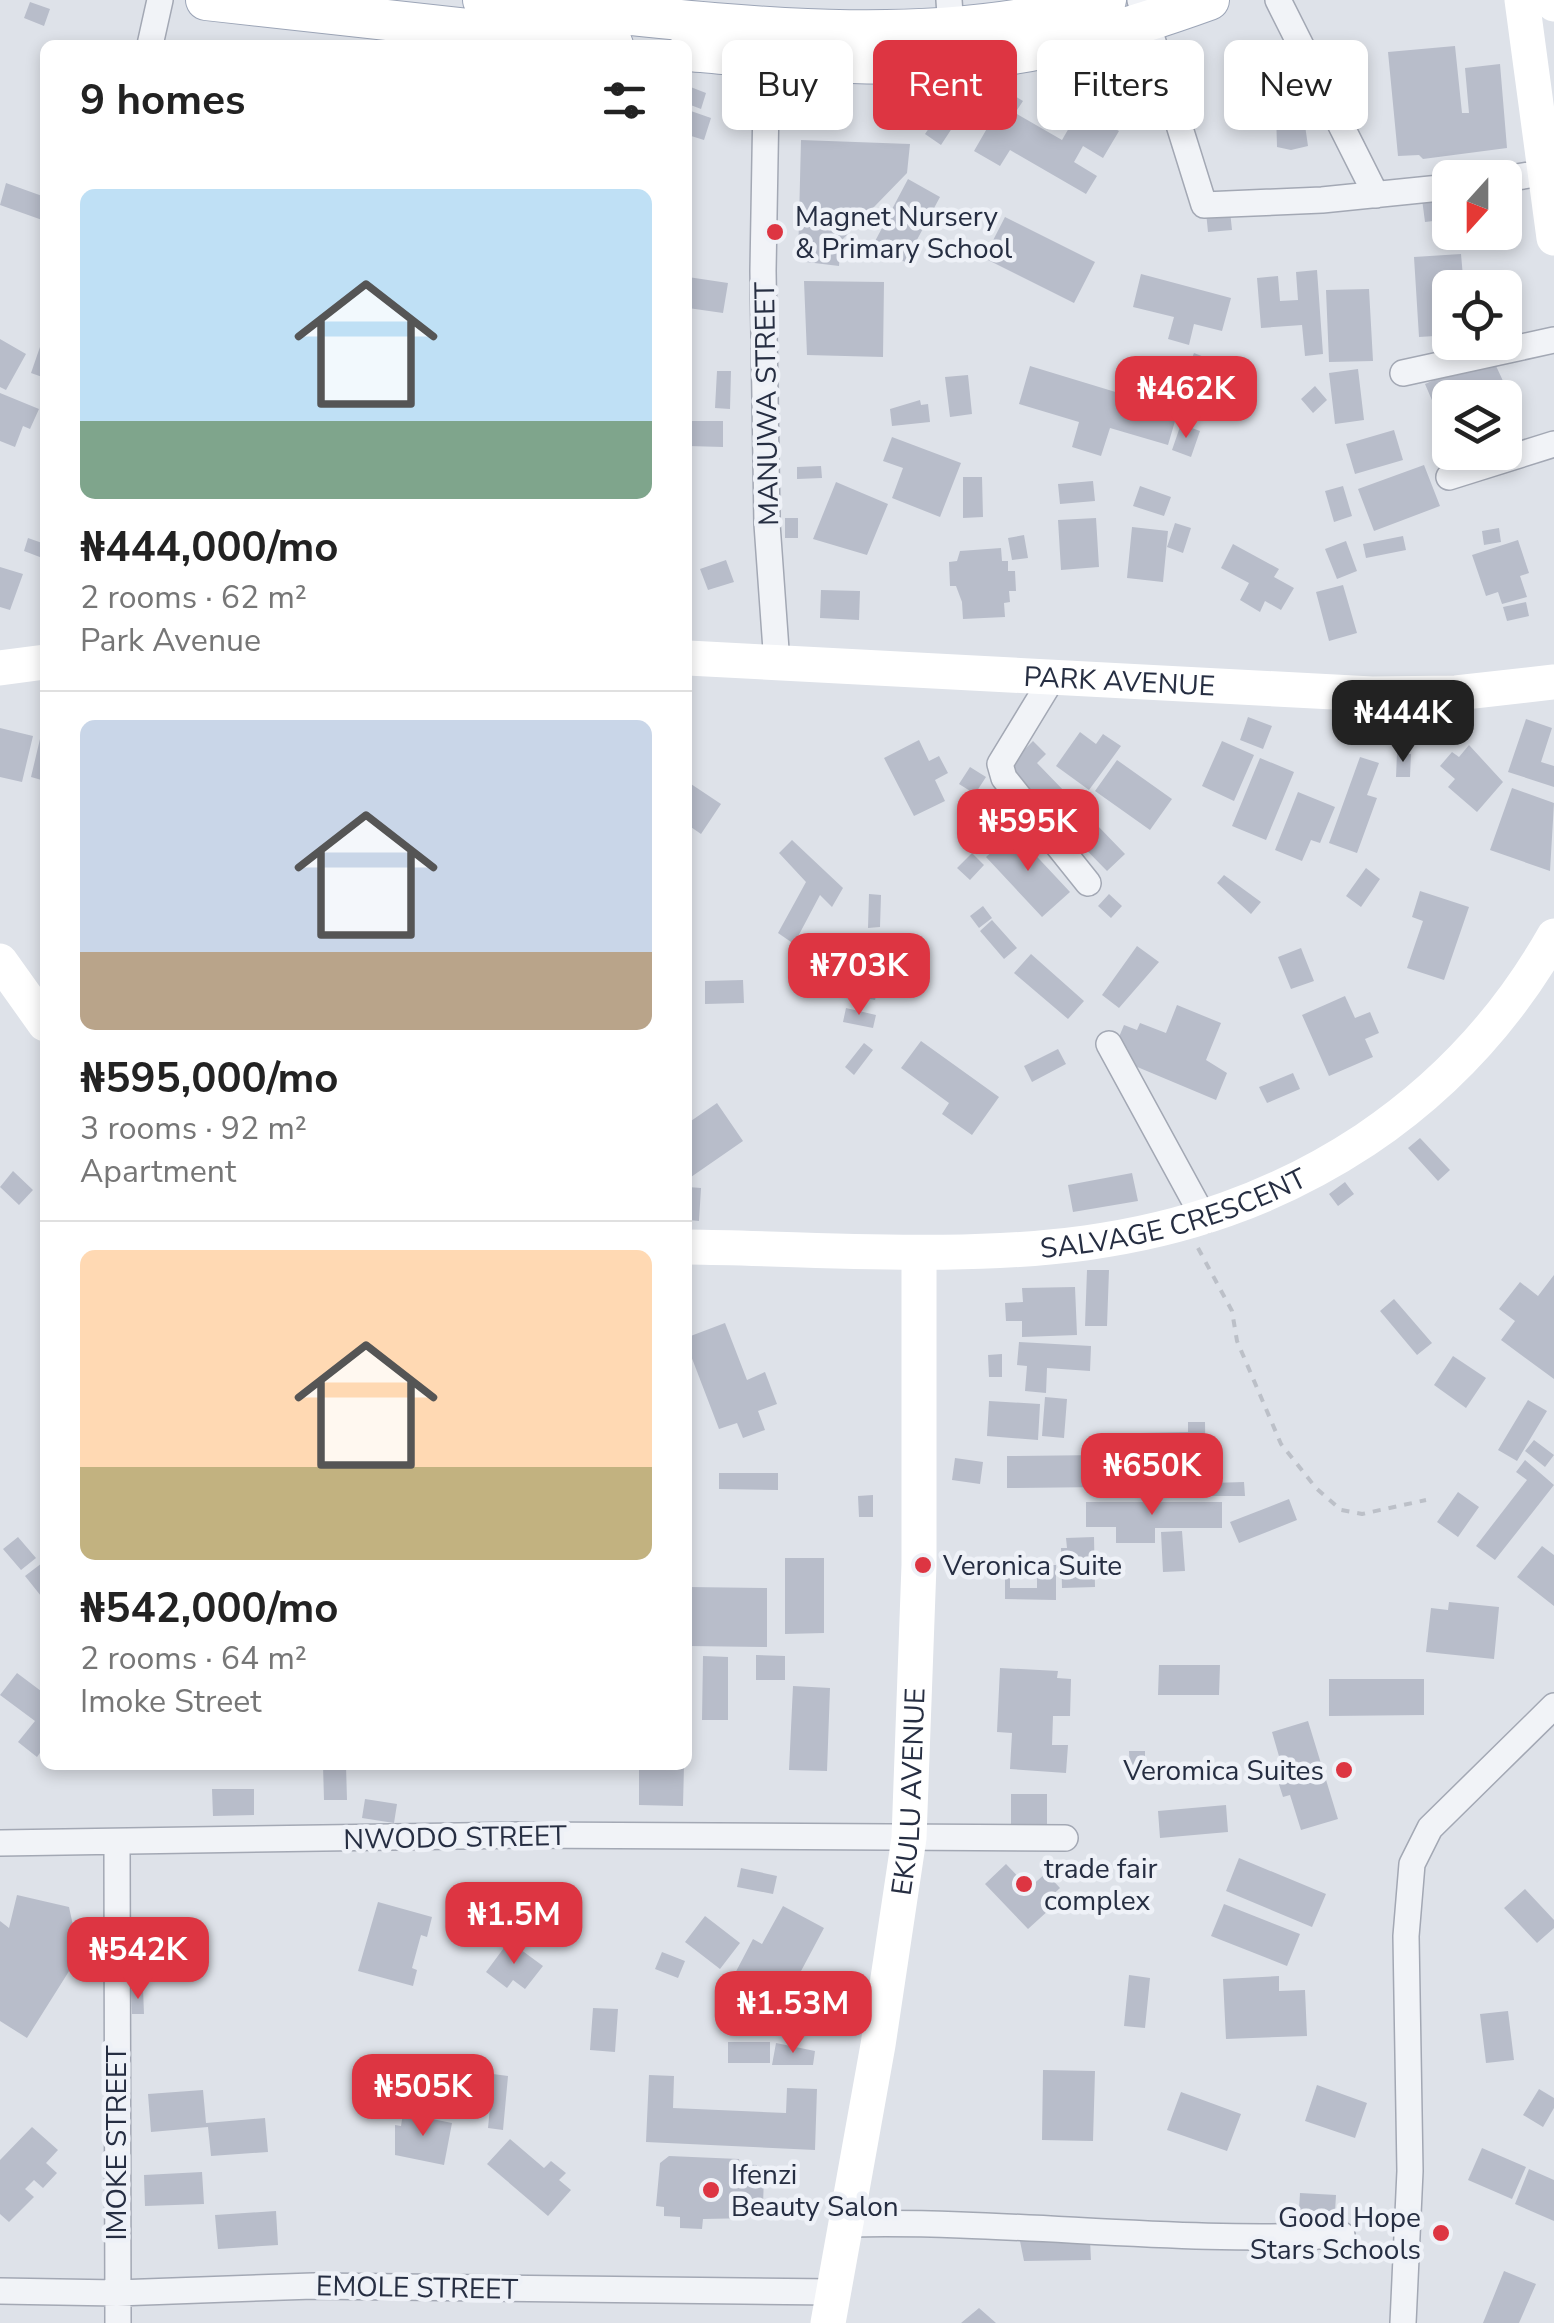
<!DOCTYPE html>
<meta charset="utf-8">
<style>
:root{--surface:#fff;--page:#f6f6f6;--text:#222;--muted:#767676;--line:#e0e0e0;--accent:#dd3542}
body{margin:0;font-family:"Nunito Sans",sans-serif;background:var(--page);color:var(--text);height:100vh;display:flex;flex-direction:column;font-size:38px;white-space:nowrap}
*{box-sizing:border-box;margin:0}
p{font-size:32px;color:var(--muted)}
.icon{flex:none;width:55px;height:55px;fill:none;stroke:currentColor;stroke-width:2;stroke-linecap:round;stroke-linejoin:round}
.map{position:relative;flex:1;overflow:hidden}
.sheet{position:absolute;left:40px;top:40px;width:652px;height:1730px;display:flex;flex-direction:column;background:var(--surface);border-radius:15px;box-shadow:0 5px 15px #0003}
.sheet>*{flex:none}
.banner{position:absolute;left:722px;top:40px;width:680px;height:90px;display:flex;gap:20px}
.needle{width:65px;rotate:201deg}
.tools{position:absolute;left:1432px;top:160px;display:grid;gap:20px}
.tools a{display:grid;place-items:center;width:90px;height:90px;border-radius:15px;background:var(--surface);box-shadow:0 5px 15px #0003;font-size:50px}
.price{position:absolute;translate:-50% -85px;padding:0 22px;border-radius:20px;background:var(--accent);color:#fff;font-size:32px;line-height:65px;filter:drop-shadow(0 2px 5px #0008)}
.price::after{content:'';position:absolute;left:50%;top:60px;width:30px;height:22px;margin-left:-15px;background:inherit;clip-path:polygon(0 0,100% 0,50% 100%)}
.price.selected{background:#222;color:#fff}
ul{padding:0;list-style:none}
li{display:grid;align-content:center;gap:20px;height:530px;padding:0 40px}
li+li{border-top:2px solid var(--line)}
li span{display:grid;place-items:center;height:310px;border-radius:15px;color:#555}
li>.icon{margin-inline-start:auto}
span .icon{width:180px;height:180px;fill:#fffc;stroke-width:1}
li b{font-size:42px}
h2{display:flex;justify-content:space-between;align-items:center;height:120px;padding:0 40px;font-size:42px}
.tag{padding:0 35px;border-radius:15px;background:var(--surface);box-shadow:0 5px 15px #0003;font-size:35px;line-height:90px}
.tag.selected{background:var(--accent);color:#fff}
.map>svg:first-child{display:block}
.building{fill:#b8bdca}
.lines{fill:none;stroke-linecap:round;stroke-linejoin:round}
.street-casing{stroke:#a3a8b4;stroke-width:28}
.primary-casing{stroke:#9ca5b7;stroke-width:42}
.path{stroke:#bcc0c8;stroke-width:4;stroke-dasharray:8 8;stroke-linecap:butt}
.street{stroke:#f1f3f7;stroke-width:25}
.secondary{stroke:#fff;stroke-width:35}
.primary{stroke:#fff;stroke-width:40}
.poi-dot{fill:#dd3542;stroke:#eef1f7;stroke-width:4}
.labels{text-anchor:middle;stroke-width:9;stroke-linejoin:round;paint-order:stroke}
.poi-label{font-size:28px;fill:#262e42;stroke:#eef1f7;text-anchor:start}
.street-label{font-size:28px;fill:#262e42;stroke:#eef1f7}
</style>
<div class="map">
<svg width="1554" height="2323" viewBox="0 0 1554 2323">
<rect width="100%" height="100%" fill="#dee2e9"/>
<path class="building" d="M30,2L50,9L44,26L24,18Z
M1455,46L1462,113H1469L1465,68L1500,64L1507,148L1423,159L1419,155L1398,156L1388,52Z
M1294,49L1308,146L1291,150L1277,147L1276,111L1237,112L1229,59L1256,55L1259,84H1273L1272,54Z
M688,86L706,93L701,109L688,104Z
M1008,92L1023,101L1015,113L1062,140L1080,109L1119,131L1103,158L1083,146L1074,162L1097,176L1086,194L1010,150L1000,166L974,151Z
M944,106L960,116L941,145L925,134Z
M688,110L711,118L704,140L688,135Z
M801,140L910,144L907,173L841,241L839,266L798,261Z
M908,179L940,197L905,262L873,245Z
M6,183L45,197V221L0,205Z
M1511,189L1517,242L1470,248L1468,232H1505V190Z
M1450,196V219L1425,222L1422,199Z
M1230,211L1232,230L1208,232L1206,212Z
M1005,217L1095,262L1074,303L984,258Z
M1461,254L1464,288H1450V300L1433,301L1435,336L1419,337L1414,257Z
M1317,270L1323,354L1305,356L1302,325L1261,328L1257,278L1278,276L1280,301L1298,300L1296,272Z
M1141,274L1231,298L1222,331L1194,324L1189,345L1168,339L1174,317L1133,307Z
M688,277L728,283L723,313L688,308Z
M804,281L884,282L883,357L807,355Z
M1369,289L1373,361L1329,362L1326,290Z
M0,339L26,354L6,390L0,387Z
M40,347L45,349V378L31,373Z
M1194,353L1222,364L1210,397L1181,386Z
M1491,355L1503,381L1483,390L1486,398H1450V442L1425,384Z
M1030,366L1178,411L1168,445L1110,428L1101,456L1072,447L1079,422L1019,404Z
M1233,368L1247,372L1236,404L1222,399Z
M1358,369L1364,420L1335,424L1329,373Z
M717,371H731L730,409L715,408Z
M968,375L972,414L950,417L945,377Z
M1315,386L1327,400L1313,413L1301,399Z
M0,393L39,409L30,429L23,426L15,447L0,441Z
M920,400L921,405L928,404L930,422L892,426L890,409Z
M688,421H723V447L688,446Z
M1181,424L1200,431L1191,457L1172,450Z
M1394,430L1403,460L1355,474L1346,444Z
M892,437L961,463L940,517L892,498L903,468L883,461Z
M1424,465L1440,506L1374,531L1358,489Z
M821,466L822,478L797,479V467Z
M963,477H982L983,517L963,518Z
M1093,481L1095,501L1060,504L1058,484Z
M836,482L888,504L867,555L813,539Z
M1140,486L1171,497L1164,516L1133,506Z
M1343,486L1352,516L1334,522L1325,491Z
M785,518H798V538H785Z
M1096,518L1099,567L1061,570L1058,520Z
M1175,523L1191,528L1183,553L1167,547Z
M1132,527L1168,531L1163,582L1127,578Z
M1499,528L1501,542L1484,545L1482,531Z
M1024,535L1028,558L1012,560L1008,538Z
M1403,536L1406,550L1366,558L1363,544Z
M28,538L45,544V559L24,551Z
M1518,540L1529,573L1520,576L1527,597L1502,604L1498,592L1486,596L1472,555Z
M1346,541L1357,571L1337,579L1325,549Z
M1233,544L1279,569L1274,577L1294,588L1281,610L1265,601L1260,612L1240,600L1249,583L1221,568Z
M1001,548L1002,561H1008V571H1015L1016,591H1009L1010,602L1004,603L1005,617L963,619L962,602L956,586H950L949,562L957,561L960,551Z
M726,560L734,582L708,590L700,569Z
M0,567L23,574L10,610L0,607Z
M1343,585L1357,633L1329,641L1316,592Z
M821,590L860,591L859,620L820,618Z
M1526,602L1529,616L1507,621L1503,607Z
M1248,717L1272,726L1263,749L1240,740Z
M1397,717L1443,719V731L1435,730V745L1396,743Z
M1526,719L1552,728L1541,762L1554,766V787L1508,772Z
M0,728L33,736L22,782L0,777Z
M1080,732L1096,744L1103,734L1121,746L1089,790L1056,766Z
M40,739L45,740V781L31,777Z
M919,740L929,761L939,756L948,773L935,780L945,801L914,816L884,758Z
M1033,741L1046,754L1037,763L1125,854L1107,871L1006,768Z
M1222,741L1254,755L1234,801L1202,786Z
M1469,745L1503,782L1477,812L1448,787L1455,779L1440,766L1452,752L1459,757Z
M1397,753L1411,754L1410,777H1396Z
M1360,757L1379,763L1367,795L1377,798L1357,853L1329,843Z
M1260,758L1294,772L1266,840L1232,826Z
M1117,760L1172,799L1150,830L1095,791Z
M970,767L986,777L975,794L959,784Z
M688,782L721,804L701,834L688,825Z
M1512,788L1554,803L1550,871L1490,850Z
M1298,792L1335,807L1320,843L1311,840L1302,861L1275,850Z
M1011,802L1023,814L992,845L980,833Z
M1014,832L1070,892L1042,917L986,857Z
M792,840L843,888L832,907L820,895L794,944L778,933L806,882L779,853Z
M972,853L984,865L970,880L957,868Z
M1366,868L1380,879L1361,907L1346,896Z
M1224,875L1261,902L1251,914L1217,883Z
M1420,891L1469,907L1444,980L1407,968L1423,921L1412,917Z
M869,894L881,895L880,927L868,928Z
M1109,894L1122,906L1111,918L1098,906Z
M983,906L992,918L979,928L970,916Z
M992,920L1017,948L1004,959L980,931Z
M1137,946L1159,962L1119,1008L1102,995Z
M1301,948L1314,981L1291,989L1278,957Z
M1031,954L1084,1001L1068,1019L1014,973Z
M743,980L744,1003L705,1004V981Z
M848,980L878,987L875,1000L845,994Z
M1345,996L1355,1018L1370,1012L1379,1033L1365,1039L1373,1057L1329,1076L1302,1015Z
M1177,1005L1221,1023L1206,1060L1227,1073L1216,1100L1123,1061L1128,1049L1116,1044L1124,1025L1137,1030L1140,1023L1166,1033Z
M846,1008L876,1015L873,1028L843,1022Z
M921,1041L999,1097L972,1135L942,1114L949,1103L901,1068Z
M864,1043L873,1050L854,1075L845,1067Z
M1058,1049L1066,1064L1032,1082L1024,1066Z
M1293,1073L1300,1089L1267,1103L1259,1087Z
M717,1103L743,1141L691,1177L688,1123Z
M1420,1138L1450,1170L1438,1181L1408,1148Z
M13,1171L33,1190L19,1205L0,1187Z
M1132,1173L1138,1201L1073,1212L1068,1185Z
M1345,1182L1354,1194L1338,1206L1329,1194Z
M688,1187L701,1188L699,1221L688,1220Z
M1087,1270H1109L1107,1326H1085Z
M1554,1275V1379L1501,1340L1515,1321L1499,1309L1520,1282L1538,1296Z
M1075,1287L1077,1335L1022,1337V1321H1006L1005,1303L1023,1302L1022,1288Z
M1394,1299L1432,1343L1417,1355L1380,1311Z
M725,1323L747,1380L765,1372L777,1404L758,1411L765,1430L743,1438L737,1423L719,1429L688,1348V1337Z
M1019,1342L1091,1346L1090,1371L1047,1368L1046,1393L1025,1391L1027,1366L1017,1365Z
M1002,1354V1377H989L988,1355Z
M1453,1356L1486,1378L1466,1408L1434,1385Z
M1045,1397L1067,1399L1064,1438L1042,1436Z
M1528,1400L1547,1411L1517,1461L1498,1450Z
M989,1401L1040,1404L1038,1440L987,1436Z
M1188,1422H1205L1206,1482H1140V1433L1188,1432Z
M1534,1440L1554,1455L1545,1467L1525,1451Z
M1101,1455L1102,1487L1007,1488V1456Z
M955,1458L983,1462L980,1484L952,1480Z
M1525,1460L1554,1485L1495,1560L1476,1546L1527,1480L1516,1472Z
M719,1473H778V1490L719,1489Z
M1244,1482L1245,1496H1211V1483Z
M1458,1492L1479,1507L1458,1537L1437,1522Z
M873,1495V1517H859L858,1496Z
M1289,1499L1297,1520L1239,1543L1230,1522Z
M1086,1502H1222V1528H1155V1543H1116V1527H1086Z
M1182,1531L1185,1571L1163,1572L1161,1532Z
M18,1537L36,1558L21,1570L3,1549Z
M1094,1537L1095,1587L1062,1588L1061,1548H1067L1066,1538Z
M1542,1546L1554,1555V1606L1517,1577Z
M785,1558H824V1633L785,1634Z
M42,1563L45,1566V1601L25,1576Z
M1037,1565H1056V1600L1005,1599V1576H1010V1588H1037Z
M688,1587L767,1588V1647L688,1646Z
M1449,1602L1499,1607L1494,1659L1426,1652L1431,1608L1448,1610Z
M756,1655L785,1656V1680H756Z
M703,1656L728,1657V1720H702Z
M1159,1665H1220L1219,1695H1158Z
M1000,1668L1058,1671L1057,1678L1071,1679L1070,1716H1053L1052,1745H1068L1066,1773L1010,1769L1012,1733L997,1732Z
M17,1673L45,1694V1746L37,1757L18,1742L35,1721L0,1695Z
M1329,1679H1424V1715L1329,1716Z
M793,1686L830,1688L827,1771L789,1770Z
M1308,1721L1338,1819L1301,1830L1290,1795L1283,1797L1275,1772L1283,1770L1272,1732Z
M1129,1751H1145V1773H1130Z
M323,1765H346L347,1800H324Z
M639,1765L684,1766L683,1806L639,1805Z
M212,1789H254V1815L213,1816Z
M1011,1794H1047V1826L1011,1825Z
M365,1799L397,1804L394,1823L362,1818Z
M1226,1805L1228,1832L1160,1838L1158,1811Z
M1239,1858L1326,1894L1312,1927L1226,1891Z
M1006,1864L1029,1888L1046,1873L1060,1888L1044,1903L1050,1909L1028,1929L985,1884Z
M741,1868L777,1876L773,1894L737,1887Z
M1525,1889L1554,1920V1928L1537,1943L1504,1908Z
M17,1895L69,1907L76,1939L71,1968L27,2038L0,2021V1921L9,1928Z
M378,1902L432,1917L427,1937L421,1935L412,1968L417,1970L413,1986L358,1971Z
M1224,1904L1300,1934L1287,1966L1211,1936Z
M783,1906L824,1928L769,2031L719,2004L753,1939L762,1944Z
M705,1916L740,1943L720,1969L685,1942Z
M509,1941L543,1966L525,1989L513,1980L507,1988L486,1972Z
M145,1952H161V1975H145Z
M662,1952L685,1961L678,1978L655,1969Z
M1129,1975L1150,1978L1145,2028L1124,2026Z
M1279,1976V1991L1305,1990L1307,2036L1226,2039L1223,1979Z
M143,1989L144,2014H132L131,1990Z
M593,2008L618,2009L615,2052L590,2050Z
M1508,2011L1514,2060L1486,2063L1480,2014Z
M728,2042H770V2063H728Z
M776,2043L815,2051L813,2065H772Z
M1043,2070L1095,2071L1093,2141L1042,2140Z
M493,2074L508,2076L503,2130L488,2128Z
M649,2075L674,2076L673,2108L786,2113L787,2088L817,2089L815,2150L646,2142Z
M1317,2085L1367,2103L1355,2138L1305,2121Z
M1539,2089L1554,2098V2108L1543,2127L1523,2115Z
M203,2090L206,2123L265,2118L268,2152L211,2156L208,2127L151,2132L148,2094Z
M1181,2092L1241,2114L1227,2151L1167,2130Z
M403,2113L452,2123L444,2165L395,2155V2125L401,2126Z
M32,2127L58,2150L46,2163L57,2173L43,2188L34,2180L25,2189L34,2197L9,2222L0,2214V2160Z
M510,2139L544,2168L551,2161L566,2173L559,2180L571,2190L548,2216L487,2164Z
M1482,2148L1526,2167L1512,2199L1468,2180Z
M669,2156L739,2159L740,2164L757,2165V2176H764L763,2205H754L753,2218L703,2219L702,2229L680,2228V2217L664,2216V2207L656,2206L660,2163Z
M1529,2169L1554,2180V2221L1515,2204Z
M202,2172L204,2204L145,2206L144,2175Z
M1300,2193L1336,2195L1335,2212L1299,2210Z
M276,2211L278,2245L218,2249L215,2215Z
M1019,2236L1090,2240L1091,2260L1024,2261Z
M1504,2271L1536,2284L1519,2323H1483Z
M979,2308L996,2323H961Z"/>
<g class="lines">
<g class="street-casing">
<path id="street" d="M949,0L951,30
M1140,0L1204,205L1322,200L1450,187
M1278,0L1376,195
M150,45L160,0
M767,45L763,271L767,524L777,664
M1505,179L1547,172
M1403,373L1554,340
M1449,477L1554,444
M1053,677L1000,764L1004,778L1088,883
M1109,1044L1205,1220
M0,1843L519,1835L1065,1838
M117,1844L118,2323
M847,2224C1012,2220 1176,2244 1342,2235
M0,2291L117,2293L313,2286L833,2292
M1403,2323L1410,2171L1406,1936L1412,1864L1430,1828L1554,1706"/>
</g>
<g class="primary-casing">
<path id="primary" d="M206,0L613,45
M483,0C682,18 912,58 1106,0
M688,51C777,58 866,69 956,61C1044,54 1126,30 1209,0"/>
</g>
<path class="path" d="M1198,1248L1232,1311L1237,1341L1281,1444L1316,1488L1341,1510L1362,1514L1426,1500"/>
<use href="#street" class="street"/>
<g class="secondary">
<path d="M1522,0L1554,238"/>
<path d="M1553,0L1554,4"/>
<path id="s1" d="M688,658L1372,694L1456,693L1554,682"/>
<path d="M0,668L45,662"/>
<path d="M0,961L45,1024"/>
<path id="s2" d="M688,1247C932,1250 1148,1283 1365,1140C1444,1087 1507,1019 1554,936"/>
<path id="s3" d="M828,2323L878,2045L909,1838L919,1565V1254"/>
</g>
<use href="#primary" class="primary"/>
</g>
<g class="poi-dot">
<circle cx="775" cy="232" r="10"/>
<circle cx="923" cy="1565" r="10"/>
<circle cx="1344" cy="1770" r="10"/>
<circle cx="1024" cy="1884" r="10"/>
<circle cx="711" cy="2190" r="10"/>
<circle cx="1441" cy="2233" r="10"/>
</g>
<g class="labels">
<g class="poi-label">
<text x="795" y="226">Magnet Nursery<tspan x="795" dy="32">&amp; Primary School</tspan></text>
<text x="943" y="1575">Veronica Suite</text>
<text x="1324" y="1780" text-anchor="end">Veromica Suites</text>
<text x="1044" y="1878">trade fair<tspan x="1044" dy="32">complex</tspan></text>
<text x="731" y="2184">Ifenzi<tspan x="731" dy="32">Beauty Salon</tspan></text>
<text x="1421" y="2227" text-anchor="end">Good Hope<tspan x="1421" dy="32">Stars Schools</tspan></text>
</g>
<g class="street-label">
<text transform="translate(766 404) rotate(-91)" y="10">MANUWA STREET</text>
<text dy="10" stroke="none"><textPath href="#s1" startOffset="432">PARK AVENUE</textPath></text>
<text dy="10" stroke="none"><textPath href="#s2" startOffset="490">SALVAGE CRESCENT</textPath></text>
<text dy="10" stroke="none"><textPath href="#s3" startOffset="538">EKULU AVENUE</textPath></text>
<text transform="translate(455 1837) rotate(-1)" y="10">NWODO STREET</text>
<text transform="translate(116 2143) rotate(-90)" y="10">IMOKE STREET</text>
<text transform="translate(417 2287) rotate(1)" y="10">EMOLE STREET</text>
</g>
</g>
</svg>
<div class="tools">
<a><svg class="needle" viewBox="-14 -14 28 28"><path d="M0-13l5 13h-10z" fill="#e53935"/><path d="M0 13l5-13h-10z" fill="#767676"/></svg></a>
<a><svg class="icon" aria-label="locate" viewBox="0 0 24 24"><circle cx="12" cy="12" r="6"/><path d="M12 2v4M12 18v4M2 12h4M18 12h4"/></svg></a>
<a><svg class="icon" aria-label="layers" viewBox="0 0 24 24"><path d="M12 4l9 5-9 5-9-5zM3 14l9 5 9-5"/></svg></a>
</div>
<b class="price" style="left:1186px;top:441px">₦462K</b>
<b class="price selected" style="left:1403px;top:765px">₦444K</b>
<b class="price" style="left:1028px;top:874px">₦595K</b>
<b class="price" style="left:859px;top:1018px">₦703K</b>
<b class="price" style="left:1152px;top:1518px">₦650K</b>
<b class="price" style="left:514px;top:1967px">₦1.5M</b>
<b class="price" style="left:138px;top:2002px">₦542K</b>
<b class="price" style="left:793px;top:2056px">₦1.53M</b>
<b class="price" style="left:423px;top:2139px">₦505K</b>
<div class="banner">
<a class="tag">Buy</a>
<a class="tag selected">Rent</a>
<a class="tag">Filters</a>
<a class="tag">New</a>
</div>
<section class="sheet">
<h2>9 homes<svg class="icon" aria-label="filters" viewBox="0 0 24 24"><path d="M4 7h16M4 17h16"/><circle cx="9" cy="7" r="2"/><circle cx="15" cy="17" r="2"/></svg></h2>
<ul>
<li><span style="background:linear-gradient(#bfe0f5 75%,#7fa58c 0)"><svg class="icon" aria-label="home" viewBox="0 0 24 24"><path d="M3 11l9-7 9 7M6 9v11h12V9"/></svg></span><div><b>₦444,000/mo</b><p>2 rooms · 62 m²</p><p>Park Avenue</p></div></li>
<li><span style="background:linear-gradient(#c9d6e8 75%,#b9a48a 0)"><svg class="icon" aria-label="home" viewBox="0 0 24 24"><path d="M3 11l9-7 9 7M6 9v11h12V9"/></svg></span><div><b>₦595,000/mo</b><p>3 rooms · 92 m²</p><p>Apartment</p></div></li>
<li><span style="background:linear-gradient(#ffd9b3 70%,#c2b280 0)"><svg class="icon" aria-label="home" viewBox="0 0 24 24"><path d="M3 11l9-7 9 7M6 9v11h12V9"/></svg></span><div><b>₦542,000/mo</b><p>2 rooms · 64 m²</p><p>Imoke Street</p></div></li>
</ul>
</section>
</div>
